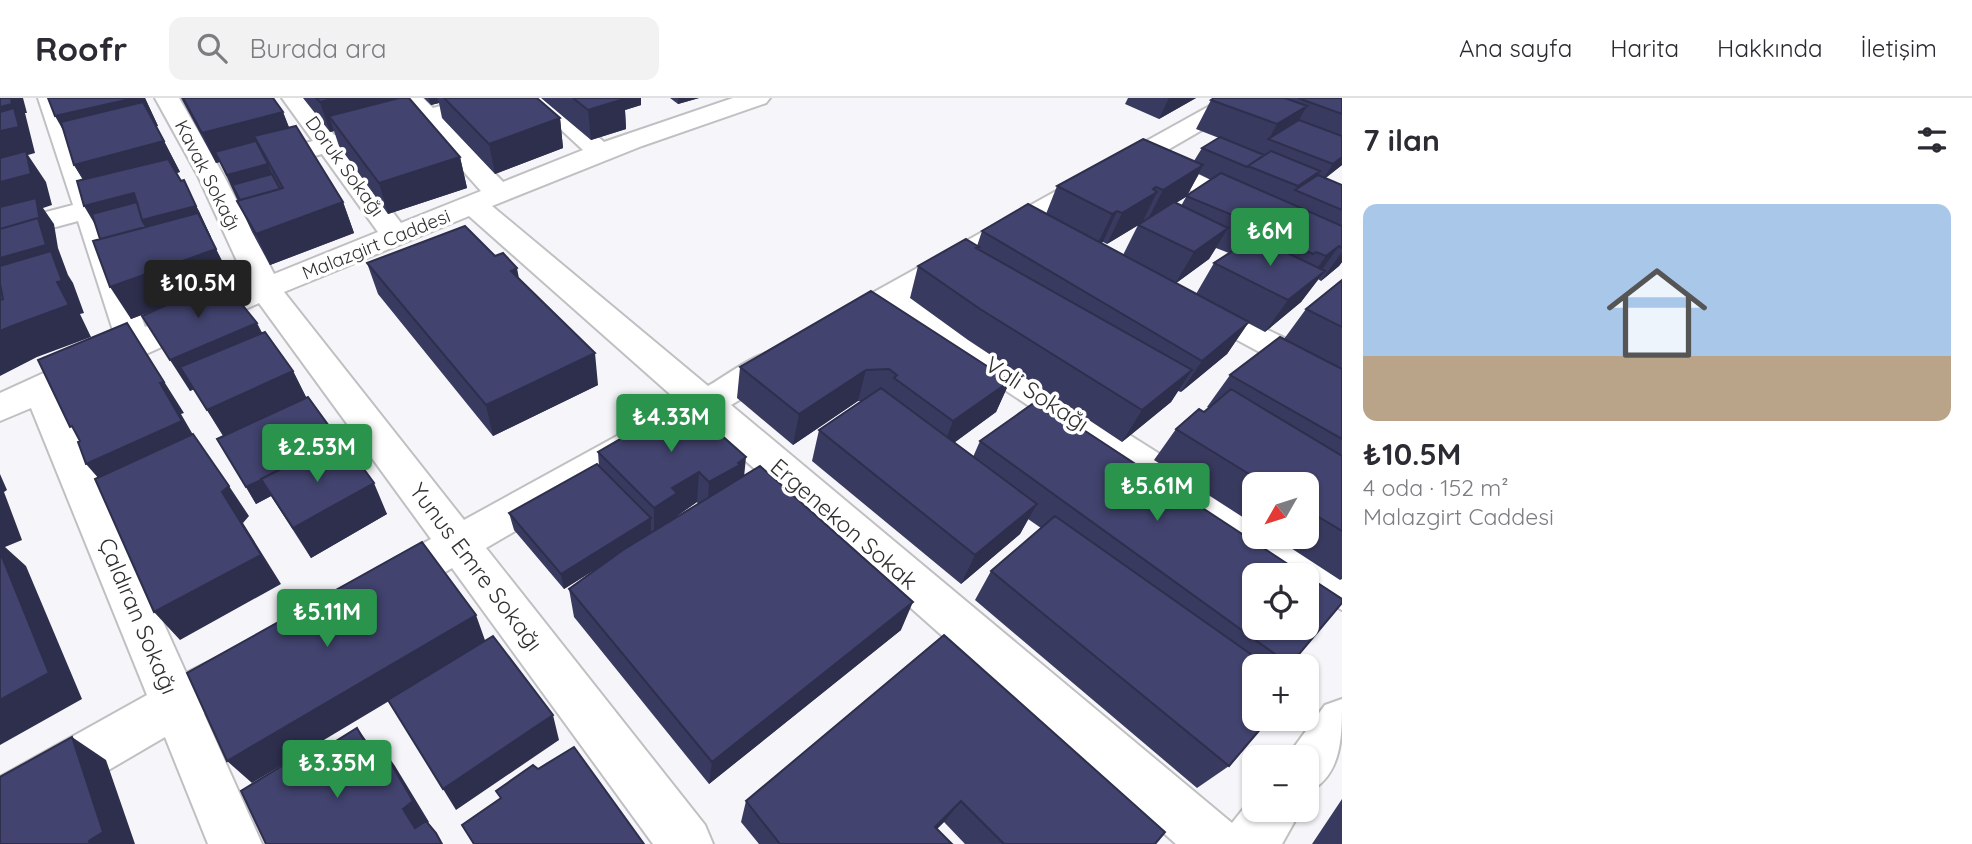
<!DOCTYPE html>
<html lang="tr">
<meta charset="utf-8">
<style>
:root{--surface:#fff;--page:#f2f2f3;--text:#2b2b33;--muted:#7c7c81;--line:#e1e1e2;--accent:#2a944c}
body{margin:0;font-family:Quicksand,sans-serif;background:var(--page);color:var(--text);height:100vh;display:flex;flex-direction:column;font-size:26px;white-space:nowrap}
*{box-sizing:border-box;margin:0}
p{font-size:23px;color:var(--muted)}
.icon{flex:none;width:38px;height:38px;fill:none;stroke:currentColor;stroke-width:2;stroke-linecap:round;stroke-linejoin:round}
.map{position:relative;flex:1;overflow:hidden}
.sheet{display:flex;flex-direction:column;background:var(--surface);width:630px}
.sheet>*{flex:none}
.needle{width:46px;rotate:231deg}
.fabs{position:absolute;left:1242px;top:374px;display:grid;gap:14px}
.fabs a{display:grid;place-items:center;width:77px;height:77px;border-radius:14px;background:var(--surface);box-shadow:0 2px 5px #0004;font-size:35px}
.price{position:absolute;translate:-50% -60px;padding:0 16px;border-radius:7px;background:var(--accent);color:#fff;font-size:23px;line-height:46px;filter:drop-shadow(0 2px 4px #0008)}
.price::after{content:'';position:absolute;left:50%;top:42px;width:21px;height:16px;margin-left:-10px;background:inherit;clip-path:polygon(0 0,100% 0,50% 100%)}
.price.current{background:#222;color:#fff}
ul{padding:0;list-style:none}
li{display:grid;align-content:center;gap:14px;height:371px;padding:0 21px}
li span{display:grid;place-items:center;height:217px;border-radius:14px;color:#555}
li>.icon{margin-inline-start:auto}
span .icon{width:126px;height:126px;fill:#fffc;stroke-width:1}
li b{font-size:30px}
h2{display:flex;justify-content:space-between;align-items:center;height:84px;padding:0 21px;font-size:30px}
header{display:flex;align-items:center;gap:42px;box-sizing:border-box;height:98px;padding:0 35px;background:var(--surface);border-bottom:2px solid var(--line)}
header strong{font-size:33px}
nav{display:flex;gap:38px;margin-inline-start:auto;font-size:24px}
.search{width:490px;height:63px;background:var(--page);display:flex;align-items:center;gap:18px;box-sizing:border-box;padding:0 24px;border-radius:14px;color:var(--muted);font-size:26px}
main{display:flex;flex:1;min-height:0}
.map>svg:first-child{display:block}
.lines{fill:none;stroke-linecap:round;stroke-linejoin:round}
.street-casing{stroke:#c0c0c3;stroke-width:4}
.street{fill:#fff;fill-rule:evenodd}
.wall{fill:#393a5f;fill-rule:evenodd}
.shaded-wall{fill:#2e2f4d}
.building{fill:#42436e;stroke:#2e2f4d;stroke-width:2}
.labels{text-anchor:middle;stroke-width:7;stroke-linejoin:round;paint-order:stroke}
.far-street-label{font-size:19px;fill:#303031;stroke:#fff}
.street-label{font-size:23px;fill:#303031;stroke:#fff}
</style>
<header>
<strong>Roofr</strong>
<div class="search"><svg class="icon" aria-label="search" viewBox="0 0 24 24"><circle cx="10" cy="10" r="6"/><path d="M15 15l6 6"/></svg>Burada ara</div>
<nav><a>Ana sayfa</a><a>Harita</a><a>Hakkında</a><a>İletişim</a></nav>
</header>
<main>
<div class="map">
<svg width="1342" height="746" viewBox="0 0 1342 746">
<rect width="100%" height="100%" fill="#f6f6fa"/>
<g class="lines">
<g class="street-casing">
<path id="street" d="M38,0H62L98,100L137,90L147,92L151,98L147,104L104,116L145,229L248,187L198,78L155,0H179L224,78L274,176L378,134L322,56L259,73L250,71L246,65L250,59L313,43L282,0H306L334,37L412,16L402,0H423L433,10L471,0H510L506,5L444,22L503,84L583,52L527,0H553L604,44L733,0H770L766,5L642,48L492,108L708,288C732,274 767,245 795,253L800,261L795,269L731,307L1232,725L1255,696V712H1301L1282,746H1176L702,324L486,450L705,727L713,746H653L452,470L403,499L388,504L373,499L366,486L373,473L431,441L259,205L60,295L186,575L241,548L257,554L264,569L257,584L204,616L262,746H208L165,639L18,725L0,733V679L147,597L31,310L0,323V295L116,242L78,123L0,144V126L73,107ZM423,28L481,93L401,125L344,50ZM469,118L679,304L464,422L284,194Z
M1224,0H1253L1249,5L1157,58L1342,140V160L1138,69L912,200L1255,416V439H1293L1342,470V512L1307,493V478H1284L888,214L841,238L829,235L825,227L829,219Z
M1198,198L1342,268V295L1330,292L1187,215L1182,208L1187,201Z
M1342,601C1342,641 1342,677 1307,695V660H1286L1325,607Z"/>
</g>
<use href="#street" class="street"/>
</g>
<path class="wall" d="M48,0H145L158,28H156L180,74L176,75L199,113L211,139H210L232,183L225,185L262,235L293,273L306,299L339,342L387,416L311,460L271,398L256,406L246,389L223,338L194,291L190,293L166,207L131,221L100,141L83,82L74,67L64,34Z
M181,0H273L283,14L289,29L343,104L354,135L270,167L252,134L220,64L216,65Z
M303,0H395L460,59L467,90L388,116L339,48L334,33L330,34Z
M424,0H537L560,20L563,50L495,76L442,20L439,5L431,7Z
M541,0H641V7L625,12L626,31L591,42Z
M670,0H699L678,6Z
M1128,0H1196L1159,21L1125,6Z
M1214,0H1342V67L1325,80L1342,87V164L1339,168L1321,183L1318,181L1301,204L1265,234L1248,225L1227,256L1181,294L1178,293L1171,304L1122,344L968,242L910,200L918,168L977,148L982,133L1046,116L1057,88L1194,63L1202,50L1219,40L1196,31L1211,2ZM1199,76L1211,82L1187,97ZM1186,99L1181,108L1176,105ZM1138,127L1123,157L1101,145L1103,144L1107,146ZM1216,150L1229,155L1214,165L1196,196L1176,185L1209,161Z
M495,158L519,180L598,287L493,338L378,196L367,165Z
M1342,182V481L1340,482L1274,439H1307V387H1255V427L1154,362L1176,331L1204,314L1209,310L1207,309L1230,277L1284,241L1306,211Z
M871,193L1010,283L996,314L954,345L973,359L980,343L1290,567L1287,569H1255L1229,668L1197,690L975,502L991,473L1041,430L1028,421L1020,436L961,486L812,363L819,332L861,303H858L793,347L737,300L740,269Z
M598,354L745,377L901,532L709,686L574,519L569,491L596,471L564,491L514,432L509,415L599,369ZM697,404L698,406L677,419V418Z
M944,537L1155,746H965L944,724L937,731L952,746H759L741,724L746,703Z
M1342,701V746H1312Z"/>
<path class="shaded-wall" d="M0,0H23L27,15H25L35,55L28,57L46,84L52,107L43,110L54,126L58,150L68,177L73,185L84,215L80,216L91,239L37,259L0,278Z
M135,0H145L158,28L72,48L55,18Z
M336,0H395L399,15L329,18L334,33L330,34L320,4Z
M429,0H437L439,5L431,7Z
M607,0H641V7L625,12L626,31L591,42L588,12Z
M678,0H699L678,6Z
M1169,0H1196L1159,21Z
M1307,8L1289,38L1269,41L1277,26Z
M283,14L294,44L254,38L260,53L216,65L202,35Z
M560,20L563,50L495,76L489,46Z
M164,43L180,74L93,97L74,67Z
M460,59L467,90L388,116L379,85Z
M1342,59V67L1322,83L1333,66Z
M268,66L279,93L232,87L240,104H239L227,77Z
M1203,67L1187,98L1147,123L1163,92Z
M1320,73L1305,96L1295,92L1298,88Z
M184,82L211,139L160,154L103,140L84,108Z
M1156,89L1152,97L1157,94L1142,125L1107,146L1122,115Z
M343,104L354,135L270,167L256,136Z
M1117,113L1103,144L1097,147L1112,116Z
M1228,130L1209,161L1175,186L1194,154Z
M1339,148L1316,180L1303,190L1326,158Z
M216,151L232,183L131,221L110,189Z
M1342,154V164L1339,168L1321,183Z
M517,170L523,202L511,173Z
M1325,173L1301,204L1265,234L1288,202Z
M1249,224L1227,256L1181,294L1202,263Z
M127,225L184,315L181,316L203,354L113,397L86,366Z
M257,225L273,256L190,293L170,262Z
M595,255L598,287L493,338L486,307Z
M866,272L858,303L793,347L799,316Z
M1192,272L1171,304L1122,344L1142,312Z
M293,273L309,305L227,343L207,312Z
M1010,283L996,314L941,354L953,323Z
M339,342L347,359L261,382Z
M746,359L743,390L707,415L709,384Z
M699,374L697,404L677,418L676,425L654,440V410L672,390Z
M0,376L7,392L4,394L22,442L5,449L26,468L82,601L0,647Z
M261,382L271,398L256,406L246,389Z
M374,385L387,416L311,460L293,430Z
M229,388L249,418L243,425L281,486L180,542L154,514L222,394Z
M1037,406L1020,436L961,486L975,457Z
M651,420V436L564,491L561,476Z
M913,504L901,532L709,686L712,664Z
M476,517L486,545L252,685L227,663Z
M553,617L559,642L456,712L443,691Z
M357,630L375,654L369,651Z
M72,639L106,662L135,746H90Z
M379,645L395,668L429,724L419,731L415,730L403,711Z
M961,703L944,724L921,746L935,729Z"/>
<path class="building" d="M0,0H11L12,6L0,9Z
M48,0H135L55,18Z
M183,0H273L283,14L202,35Z
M316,0H336L320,4Z
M399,0H409L460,59L379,85L329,18Z
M444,0H537L560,20L489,46Z
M573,0H623L624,1L588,12Z
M1214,0H1285L1307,8L1277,26L1211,2Z
M1298,0H1342V16Z
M143,4L164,43L74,67L61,24Z
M14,10L19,29L0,33V14Z
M1299,22L1342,38V59L1333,66L1268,41Z
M296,28L343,104L256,136L237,103L283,90L254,38Z
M1220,39L1264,57L1248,68L1247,69L1202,50Z
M1143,41L1203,67L1163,92L1156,89L1153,91L1157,94L1122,115L1117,113L1112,116L1057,88Z
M256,43L268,66L227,77L215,54Z
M26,53L31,76L0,84V60Z
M1271,53L1320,73L1298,88L1248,68Z
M168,61L181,83L184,82L196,108L142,122L134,95L84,108L77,83Z
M1221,75L1342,128V150L1339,148L1326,158L1316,154L1313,156L1262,132L1264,130L1186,98Z
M272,76L280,91L240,102L232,87Z
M1318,77L1342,87V112L1295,92Z
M36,100L40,123L38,120L0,131V109Z
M137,104L142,122L146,129L100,141L92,116Z
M1174,104L1228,130L1194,154L1138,127Z
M1028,106L1249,224L1202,263L982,133Z
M198,115L216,151L110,189L93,143Z
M38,120L46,147L0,160V131Z
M465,128L495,158L503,155L517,170L511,173L595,255L486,307L367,165Z
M1254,139L1325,173L1288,202L1214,165Z
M966,141L979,149L976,150L1192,272L1142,312L980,211L918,168Z
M51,153L62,183L57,184L69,207L12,228L0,233V202L3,201L0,186V168Z
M222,182L257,225L170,262L142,218Z
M1342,182V229L1306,211Z
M0,186L3,201L0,202Z
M871,193L1010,283L953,323L894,280L897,277L889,271L866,272L799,316L740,269Z
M127,225L164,284L160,285L182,323L86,366L78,344L80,343L72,328L70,329L38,262Z
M265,234L293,273L207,312L180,269Z
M1280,239L1342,271V341L1230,277Z
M881,290L1037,406L975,457L819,332Z
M1231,291L1342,358V433L1307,412V387H1267L1176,331L1199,311L1204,314Z
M308,299L339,342L261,381V382L246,389L217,341Z
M1038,302L1306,478H1255V530H1307V478L1342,501V505L1290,567L980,343Z
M684,304L746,359L738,365L740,367L709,384L699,374L672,390L677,395L654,410L598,354Z
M193,336L229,388L222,394L261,457L154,514L95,381Z
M344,344L374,385L293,430L261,381L307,358L309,361Z
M597,366L651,420L561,476L509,415Z
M760,368L913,504L712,664L569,491L623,452Z
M1055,418L1269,569H1255V621H1269L1229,668L991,473Z
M422,444L476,517L227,663L187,575Z
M0,454L49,575L0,602Z
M944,537L1165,734L1155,746H1004L961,703L935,729L952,746H780L746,703Z
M493,538L553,617L443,691L388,602Z
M357,630L369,651L379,645L413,703L403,711L415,730L426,723L436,735L442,746H266L241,693L285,666L288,673Z
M72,639L103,734L89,743L90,746H0V679Z
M574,649L644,746H474L462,727L501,700L496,693L533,667L538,671Z"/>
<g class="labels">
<g class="far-street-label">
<text transform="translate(345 68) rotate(54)" y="7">Doruk Sokağı</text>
<text transform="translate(208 77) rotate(63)" y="7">Kavak Sokağı</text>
<text transform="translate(376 146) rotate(-22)" y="7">Malazgirt Caddesi</text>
</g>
<g class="street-label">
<text transform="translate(1037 296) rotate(33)" y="8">Vali Sokağı</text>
<text transform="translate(844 426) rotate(41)" y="8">Ergenekon Sokak</text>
<text transform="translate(476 469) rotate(53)" y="8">Yunus Emre Sokağı</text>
<text transform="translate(138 518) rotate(67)" y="8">Çaldıran Sokağı</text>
</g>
</g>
</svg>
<div class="fabs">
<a><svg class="needle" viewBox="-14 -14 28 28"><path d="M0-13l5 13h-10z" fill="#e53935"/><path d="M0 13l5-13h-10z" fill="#7c7c81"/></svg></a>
<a><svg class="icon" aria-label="locate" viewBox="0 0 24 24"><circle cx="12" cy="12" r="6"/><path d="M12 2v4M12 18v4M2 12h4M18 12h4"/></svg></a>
<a>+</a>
<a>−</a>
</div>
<b class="price" style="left:1270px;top:170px">₺6M</b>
<b class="price current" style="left:198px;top:222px">₺10.5M</b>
<b class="price" style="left:671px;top:356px">₺4.33M</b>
<b class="price" style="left:317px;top:386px">₺2.53M</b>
<b class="price" style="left:1157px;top:425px">₺5.61M</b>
<b class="price" style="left:327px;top:551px">₺5.11M</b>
<b class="price" style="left:337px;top:702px">₺3.35M</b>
</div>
<section class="sheet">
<h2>7 ilan<svg class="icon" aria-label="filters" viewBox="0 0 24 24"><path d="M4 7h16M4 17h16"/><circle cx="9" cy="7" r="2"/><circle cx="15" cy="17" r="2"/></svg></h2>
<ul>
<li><span style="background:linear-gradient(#a9c7e8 70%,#b9a48a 0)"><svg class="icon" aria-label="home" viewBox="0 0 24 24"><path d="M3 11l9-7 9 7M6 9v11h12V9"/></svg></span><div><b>₺10.5M</b><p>4 oda · 152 m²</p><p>Malazgirt Caddesi</p></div></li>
</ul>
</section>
</main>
